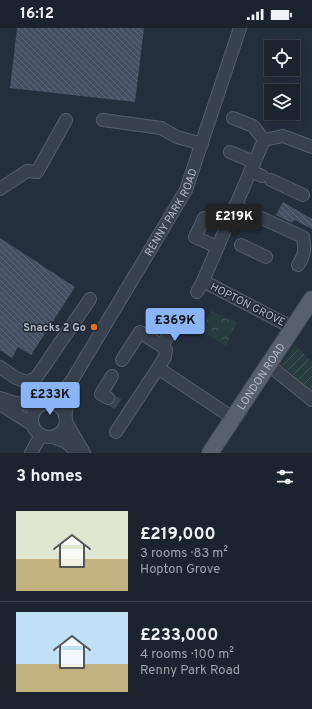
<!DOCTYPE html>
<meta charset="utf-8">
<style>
:root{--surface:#1b232e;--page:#242b36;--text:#f1f3f6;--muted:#a0a4aa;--line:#39404a;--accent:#8ab4f8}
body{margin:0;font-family:Overpass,sans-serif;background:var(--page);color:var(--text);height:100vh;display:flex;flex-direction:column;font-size:15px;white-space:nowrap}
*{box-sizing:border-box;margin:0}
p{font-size:13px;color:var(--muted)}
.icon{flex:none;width:22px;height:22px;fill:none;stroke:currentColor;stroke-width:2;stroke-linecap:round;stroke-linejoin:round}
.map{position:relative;height:425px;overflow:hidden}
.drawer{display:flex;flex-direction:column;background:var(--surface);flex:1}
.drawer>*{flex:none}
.buttons{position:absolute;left:264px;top:12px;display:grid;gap:8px}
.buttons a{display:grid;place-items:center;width:36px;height:36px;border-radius:0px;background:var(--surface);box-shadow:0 2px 10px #0003,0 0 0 1px var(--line);font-size:20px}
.price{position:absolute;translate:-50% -34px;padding:0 9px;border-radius:4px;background:var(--accent);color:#111;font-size:13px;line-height:26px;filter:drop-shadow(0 1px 2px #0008)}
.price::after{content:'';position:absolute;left:50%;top:24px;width:12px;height:9px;margin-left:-6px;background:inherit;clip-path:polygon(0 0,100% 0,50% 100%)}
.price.current{background:#222;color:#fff}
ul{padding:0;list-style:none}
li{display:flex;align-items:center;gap:12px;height:100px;padding:0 16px}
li+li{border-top:1px solid var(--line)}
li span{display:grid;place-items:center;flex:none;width:112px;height:80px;border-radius:0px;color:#555}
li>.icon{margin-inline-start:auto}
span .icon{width:48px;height:48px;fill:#fffc;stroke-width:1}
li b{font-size:17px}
h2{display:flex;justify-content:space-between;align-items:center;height:48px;padding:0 16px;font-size:17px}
.status{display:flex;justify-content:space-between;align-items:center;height:28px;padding:0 20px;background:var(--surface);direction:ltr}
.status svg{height:11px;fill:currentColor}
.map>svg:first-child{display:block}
.park{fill:url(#park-crowns)}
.garden{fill:url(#garden-furrows)}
.building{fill:url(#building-back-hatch)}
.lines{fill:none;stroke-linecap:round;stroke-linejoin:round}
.minor-tunnel{stroke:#3a4453;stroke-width:12;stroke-dasharray:12 6;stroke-linecap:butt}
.minor-casing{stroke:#565f6c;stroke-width:14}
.major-casing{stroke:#414a57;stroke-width:18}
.minor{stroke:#38414e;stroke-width:12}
.major{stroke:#56606e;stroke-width:16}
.food-dot{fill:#e8710a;stroke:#1d2633;stroke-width:1.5}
.labels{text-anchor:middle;stroke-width:3;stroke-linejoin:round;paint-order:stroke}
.street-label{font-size:11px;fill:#b4bcc9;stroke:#1d2633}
.poi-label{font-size:11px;font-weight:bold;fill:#b4bcc9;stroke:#1d2633;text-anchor:end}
</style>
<div class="status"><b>16:12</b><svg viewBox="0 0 49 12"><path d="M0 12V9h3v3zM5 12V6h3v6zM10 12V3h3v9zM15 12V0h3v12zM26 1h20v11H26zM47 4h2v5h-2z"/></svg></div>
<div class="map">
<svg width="312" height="425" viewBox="0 0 312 425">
<defs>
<pattern id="park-crowns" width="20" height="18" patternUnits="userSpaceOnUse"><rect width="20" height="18" fill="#263c3f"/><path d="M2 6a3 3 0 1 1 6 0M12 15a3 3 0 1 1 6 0" fill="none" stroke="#435659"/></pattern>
<pattern id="garden-furrows" width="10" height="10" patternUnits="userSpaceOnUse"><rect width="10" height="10" fill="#263c3f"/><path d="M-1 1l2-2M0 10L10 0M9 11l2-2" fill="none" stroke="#435659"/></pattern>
<pattern id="building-back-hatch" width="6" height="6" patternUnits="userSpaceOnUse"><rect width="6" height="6" fill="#455162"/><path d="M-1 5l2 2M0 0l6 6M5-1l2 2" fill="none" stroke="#5d6877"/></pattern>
</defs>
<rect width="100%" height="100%" fill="#242f3e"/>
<path class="park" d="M211,283L237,294L226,318L202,303Z"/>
<path class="garden" d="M295,317L312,334V364L281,336Z"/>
<path class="building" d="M17,0H144L135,74L10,60Z
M283,174L312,191V201L294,192L292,195L276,187Z
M0,210L75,259L31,327L18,319L12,330L0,322Z"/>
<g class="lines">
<path class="minor-tunnel" d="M108,370L125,381"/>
<g class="minor-casing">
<g id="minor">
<path d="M233,90L253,98L264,112"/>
<path d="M103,92L161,100L177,109L202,116"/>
<path d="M230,124L254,134"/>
<path d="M250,143L262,148"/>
<path d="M271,152L303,167"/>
<path d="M0,161L27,143L37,144L66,92"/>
<path d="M235,178L303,209C305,221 305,227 298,237"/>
<path d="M204,190L195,209L217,219"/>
<path d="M241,217L266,229"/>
<path d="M197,264L203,253"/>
<path d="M293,300L203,253L264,112L283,108L312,119"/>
<path d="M162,318L173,300"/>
<path d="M122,332L140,304L162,318L166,322L165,329L158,340"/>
<path d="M269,337L312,372"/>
<path d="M0,339L16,350L27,354L36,350L90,271"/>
<path d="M0,370L15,375L41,377"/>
<path d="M108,370L101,366L112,348"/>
<circle cx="49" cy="392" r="17"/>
<path d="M0,376L33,397"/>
<path id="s1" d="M48,376L71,354L186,162L240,0"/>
<path d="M65,389L71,354"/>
<path d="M66,394L84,425"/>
<path d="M116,404L158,340L233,390"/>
<path d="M52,409L66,414L78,425"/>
<path d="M31,425L41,407"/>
</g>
</g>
<g class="major-casing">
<g id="major">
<path id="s2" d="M210,425L312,271"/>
</g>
</g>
<use href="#minor" class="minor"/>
<use href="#major" class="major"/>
</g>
<circle class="food-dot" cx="94" cy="299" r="4"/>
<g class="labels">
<g class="street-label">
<text dy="4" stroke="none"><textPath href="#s1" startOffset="229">RENNY PARK ROAD</textPath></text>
<text transform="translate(248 276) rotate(27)" y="4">HOPTON GROVE</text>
<text dy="4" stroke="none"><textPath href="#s2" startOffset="92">LONDON ROAD</textPath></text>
</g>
<g class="poi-label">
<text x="86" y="303">Snacks 2 Go</text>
</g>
</g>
</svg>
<div class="buttons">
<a><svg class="icon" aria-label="locate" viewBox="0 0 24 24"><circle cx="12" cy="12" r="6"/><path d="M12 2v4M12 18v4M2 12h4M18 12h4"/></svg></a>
<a><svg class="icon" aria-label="layers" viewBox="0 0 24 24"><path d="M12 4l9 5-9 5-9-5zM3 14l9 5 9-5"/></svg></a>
</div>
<b class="price current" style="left:234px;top:210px">£219K</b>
<b class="price" style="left:175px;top:314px">£369K</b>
<b class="price" style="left:50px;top:388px">£233K</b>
</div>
<section class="drawer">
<h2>3 homes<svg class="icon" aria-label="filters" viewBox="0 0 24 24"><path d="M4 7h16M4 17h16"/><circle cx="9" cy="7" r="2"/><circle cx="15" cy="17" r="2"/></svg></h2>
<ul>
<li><span style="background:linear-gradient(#dfe7d0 60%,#c2b280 0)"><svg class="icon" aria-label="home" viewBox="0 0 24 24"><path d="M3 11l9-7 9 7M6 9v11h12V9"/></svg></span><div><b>£219,000</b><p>3 rooms · 83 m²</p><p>Hopton Grove</p></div></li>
<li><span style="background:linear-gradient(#bfe0f5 65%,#c2b280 0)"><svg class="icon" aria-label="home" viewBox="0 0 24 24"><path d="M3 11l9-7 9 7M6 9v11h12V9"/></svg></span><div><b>£233,000</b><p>4 rooms · 100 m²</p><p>Renny Park Road</p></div></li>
</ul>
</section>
